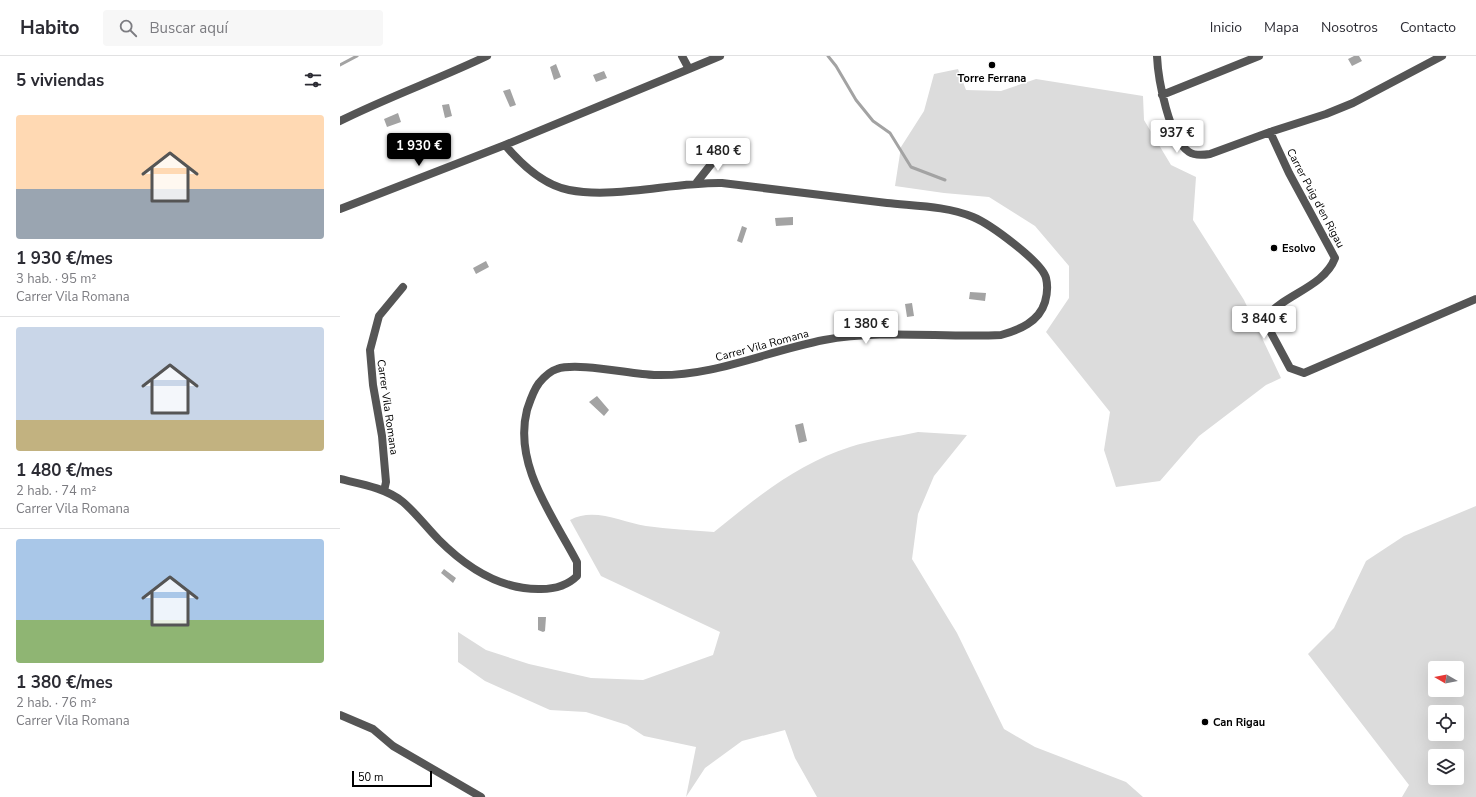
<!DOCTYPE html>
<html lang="es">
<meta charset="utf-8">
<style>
:root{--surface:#fff;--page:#f7f7f7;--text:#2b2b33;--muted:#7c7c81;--line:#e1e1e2;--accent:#000}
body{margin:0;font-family:"Nunito Sans",sans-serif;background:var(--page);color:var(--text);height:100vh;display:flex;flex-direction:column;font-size:15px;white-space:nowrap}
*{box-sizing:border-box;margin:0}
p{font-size:13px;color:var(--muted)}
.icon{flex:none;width:22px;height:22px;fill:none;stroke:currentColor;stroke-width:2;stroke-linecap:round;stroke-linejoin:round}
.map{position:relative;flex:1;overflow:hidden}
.sheet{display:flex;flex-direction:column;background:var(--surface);width:340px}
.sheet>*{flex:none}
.needle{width:26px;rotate:279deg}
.controls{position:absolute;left:1088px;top:605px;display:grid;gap:8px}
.controls a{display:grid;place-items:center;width:36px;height:36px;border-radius:4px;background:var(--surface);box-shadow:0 4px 16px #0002;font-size:20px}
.scale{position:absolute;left:12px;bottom:10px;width:80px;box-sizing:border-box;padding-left:4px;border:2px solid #000;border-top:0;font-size:11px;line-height:14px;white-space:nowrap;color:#000;-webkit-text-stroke:3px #fff;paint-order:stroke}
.price{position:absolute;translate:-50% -34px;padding:0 9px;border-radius:4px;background:#fff;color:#222;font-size:13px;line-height:26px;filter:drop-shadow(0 1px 2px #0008)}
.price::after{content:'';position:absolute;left:50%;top:24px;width:12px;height:9px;margin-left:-6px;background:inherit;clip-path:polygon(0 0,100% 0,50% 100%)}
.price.current{background:var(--accent);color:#fff}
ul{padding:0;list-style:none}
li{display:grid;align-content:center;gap:8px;height:212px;padding:0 16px}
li+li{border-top:1px solid var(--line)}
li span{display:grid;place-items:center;height:124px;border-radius:4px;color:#555}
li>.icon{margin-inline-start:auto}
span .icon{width:72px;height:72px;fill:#fffc;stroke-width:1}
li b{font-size:17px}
h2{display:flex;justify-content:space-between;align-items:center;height:48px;padding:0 16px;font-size:17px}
header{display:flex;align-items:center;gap:24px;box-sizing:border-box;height:56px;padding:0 20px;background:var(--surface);border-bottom:1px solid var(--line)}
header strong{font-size:19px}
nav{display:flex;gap:22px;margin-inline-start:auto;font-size:14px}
.search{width:280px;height:36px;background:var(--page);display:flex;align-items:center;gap:10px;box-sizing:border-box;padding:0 14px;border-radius:4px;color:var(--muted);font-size:15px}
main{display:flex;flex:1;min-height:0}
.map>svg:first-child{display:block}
.green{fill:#dcdcdc;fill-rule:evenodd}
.water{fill:#a3a3a3}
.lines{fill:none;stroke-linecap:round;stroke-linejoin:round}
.stream{stroke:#a3a3a3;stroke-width:3}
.street{stroke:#555;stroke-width:8}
.poi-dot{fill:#000;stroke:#fff;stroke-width:1.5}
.labels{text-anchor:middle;stroke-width:3;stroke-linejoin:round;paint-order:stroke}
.poi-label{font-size:11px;font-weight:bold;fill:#000;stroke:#fff;text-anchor:start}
.street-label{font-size:11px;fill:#000;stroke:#fff}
</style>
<header>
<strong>Habito</strong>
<div class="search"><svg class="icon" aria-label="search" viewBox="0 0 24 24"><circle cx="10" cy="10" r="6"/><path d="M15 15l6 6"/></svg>Buscar aquí</div>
<nav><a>Inicio</a><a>Mapa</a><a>Nosotros</a><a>Contacto</a></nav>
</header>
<main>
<section class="sheet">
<h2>5 viviendas<svg class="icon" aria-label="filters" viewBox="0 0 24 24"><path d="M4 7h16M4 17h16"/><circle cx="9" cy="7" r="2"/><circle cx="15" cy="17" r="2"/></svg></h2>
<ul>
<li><span style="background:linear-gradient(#ffd9b3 60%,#9aa5b1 0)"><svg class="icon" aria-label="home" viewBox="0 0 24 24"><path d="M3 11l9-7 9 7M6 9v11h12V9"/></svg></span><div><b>1 930 €/mes</b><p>3 hab. · 95 m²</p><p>Carrer Vila Romana</p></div></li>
<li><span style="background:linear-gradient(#c9d6e8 75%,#c2b280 0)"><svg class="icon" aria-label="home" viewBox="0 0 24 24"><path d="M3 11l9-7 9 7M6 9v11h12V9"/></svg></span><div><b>1 480 €/mes</b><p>2 hab. · 74 m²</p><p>Carrer Vila Romana</p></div></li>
<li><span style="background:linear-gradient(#a9c7e8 65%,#8fb573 0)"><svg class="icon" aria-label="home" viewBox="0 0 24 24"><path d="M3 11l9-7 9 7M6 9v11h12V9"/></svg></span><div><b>1 380 €/mes</b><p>2 hab. · 76 m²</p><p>Carrer Vila Romana</p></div></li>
</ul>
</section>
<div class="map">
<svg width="1136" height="741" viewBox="0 0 1136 741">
<rect width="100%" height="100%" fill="#fff"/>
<path class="green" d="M618,13L626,34L661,35L696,23L803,40L804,64L831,109L856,121L853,164L904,244L941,322L926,329L859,380L820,425L776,431L764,394L770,356L706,276L729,242V210L695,170L649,141L604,137L555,130L561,91L584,55L594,18Z
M578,376L627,379L594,420L578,458L572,503L617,577L664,673L695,691L786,726L803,741H477L455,702L445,674L402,685L365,712L346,741L356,691L304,680L287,669L246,656L210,654L145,625L118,606V576L146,594L189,608L251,622L303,624L373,599L380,576L261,520L230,464C254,451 281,466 306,470C328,473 351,474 374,476C416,442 457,408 510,391C531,384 556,381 578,376Z
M1136,450V741H1062L1069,729L968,598L994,572L1026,505L1064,480ZM1095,612H1117V634H1095ZM1095,656H1117V678H1095ZM1095,700H1117V722H1095Z"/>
<path class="water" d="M1014,0H1019L1022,5L1012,10L1008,3Z
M216,8L221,21L214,24L210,11Z
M264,15L267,22L256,26L253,19Z
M170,33L176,49L170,51L163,35Z
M109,48L112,60L105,62L102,49Z
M58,57L61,66L47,71L44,63Z
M453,161V169L436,170L435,162Z
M402,170L407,172L402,187L397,185Z
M146,205L149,211L136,218L133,212Z
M630,236L646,237L645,245L629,243Z
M572,247L574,260L567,261L565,248Z
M257,340L269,354L264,360L249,346Z
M463,367L467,385L459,387L455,369Z
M104,513L116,522L113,527L101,517Z
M198,561H206L205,575L203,576L198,574Z"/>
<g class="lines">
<path class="stream" d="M488,0L496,10L516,44L533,65L550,77L571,111L605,124
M0,9L17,0"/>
<path class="street" d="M817,0C818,23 829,83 849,96C855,100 864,99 870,98L930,76L986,58L1013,47L1102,0
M349,13L380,0
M822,39L919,0
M0,65C48,41 99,23 147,0
M930,76L949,117L995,202C984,231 945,238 927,260L929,273L950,312L964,317L1136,243
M357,126L384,92
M0,153L165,89L349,13L342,0
M0,423C21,428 46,432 63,446C76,457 87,472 99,484C126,511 161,534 201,533C215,533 227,530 237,520V506C213,460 173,409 187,354C190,345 193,335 199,327C204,321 210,315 217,313C237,306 290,318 314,319C373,321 427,295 484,284C543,273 602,282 661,279C679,274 699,266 705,246C707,239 708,230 706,222C702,206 650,168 633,161C607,150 575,150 547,147C492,140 437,134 382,127C334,126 275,143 229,134C204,129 181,108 165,89
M44,435L46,426L42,380L33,329L30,294L39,260L63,231
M0,659L33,673L53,690L141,741"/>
</g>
<g class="poi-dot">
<circle cx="652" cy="9" r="4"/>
<circle cx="934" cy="192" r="4"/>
<circle cx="865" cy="666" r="4"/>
</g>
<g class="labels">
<g class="poi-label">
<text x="652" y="26" text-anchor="middle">Torre Ferrana</text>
<text x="942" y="196">Esolvo</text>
<text x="873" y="670">Can Rigau</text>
</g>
<g class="street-label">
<text transform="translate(976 142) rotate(62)" y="4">Carrer Puig d'en Rigau</text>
<text transform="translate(422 289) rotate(-15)" y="4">Carrer Vila Romana</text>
<text transform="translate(48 351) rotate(82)" y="4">Carrer Vila Romana</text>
</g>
</g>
</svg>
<div class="controls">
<a><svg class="needle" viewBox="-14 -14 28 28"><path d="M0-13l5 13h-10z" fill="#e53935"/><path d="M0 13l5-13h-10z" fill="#7c7c81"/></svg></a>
<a><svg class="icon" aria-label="locate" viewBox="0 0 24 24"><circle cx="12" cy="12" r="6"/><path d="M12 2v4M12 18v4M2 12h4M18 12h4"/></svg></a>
<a><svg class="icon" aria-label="layers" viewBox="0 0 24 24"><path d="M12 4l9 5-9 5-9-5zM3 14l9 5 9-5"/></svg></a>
</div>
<div class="scale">50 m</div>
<b class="price" style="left:837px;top:98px">937 €</b>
<b class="price current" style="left:79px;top:111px">1 930 €</b>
<b class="price" style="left:378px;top:116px">1 480 €</b>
<b class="price" style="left:924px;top:284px">3 840 €</b>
<b class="price" style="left:526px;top:289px">1 380 €</b>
</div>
</main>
